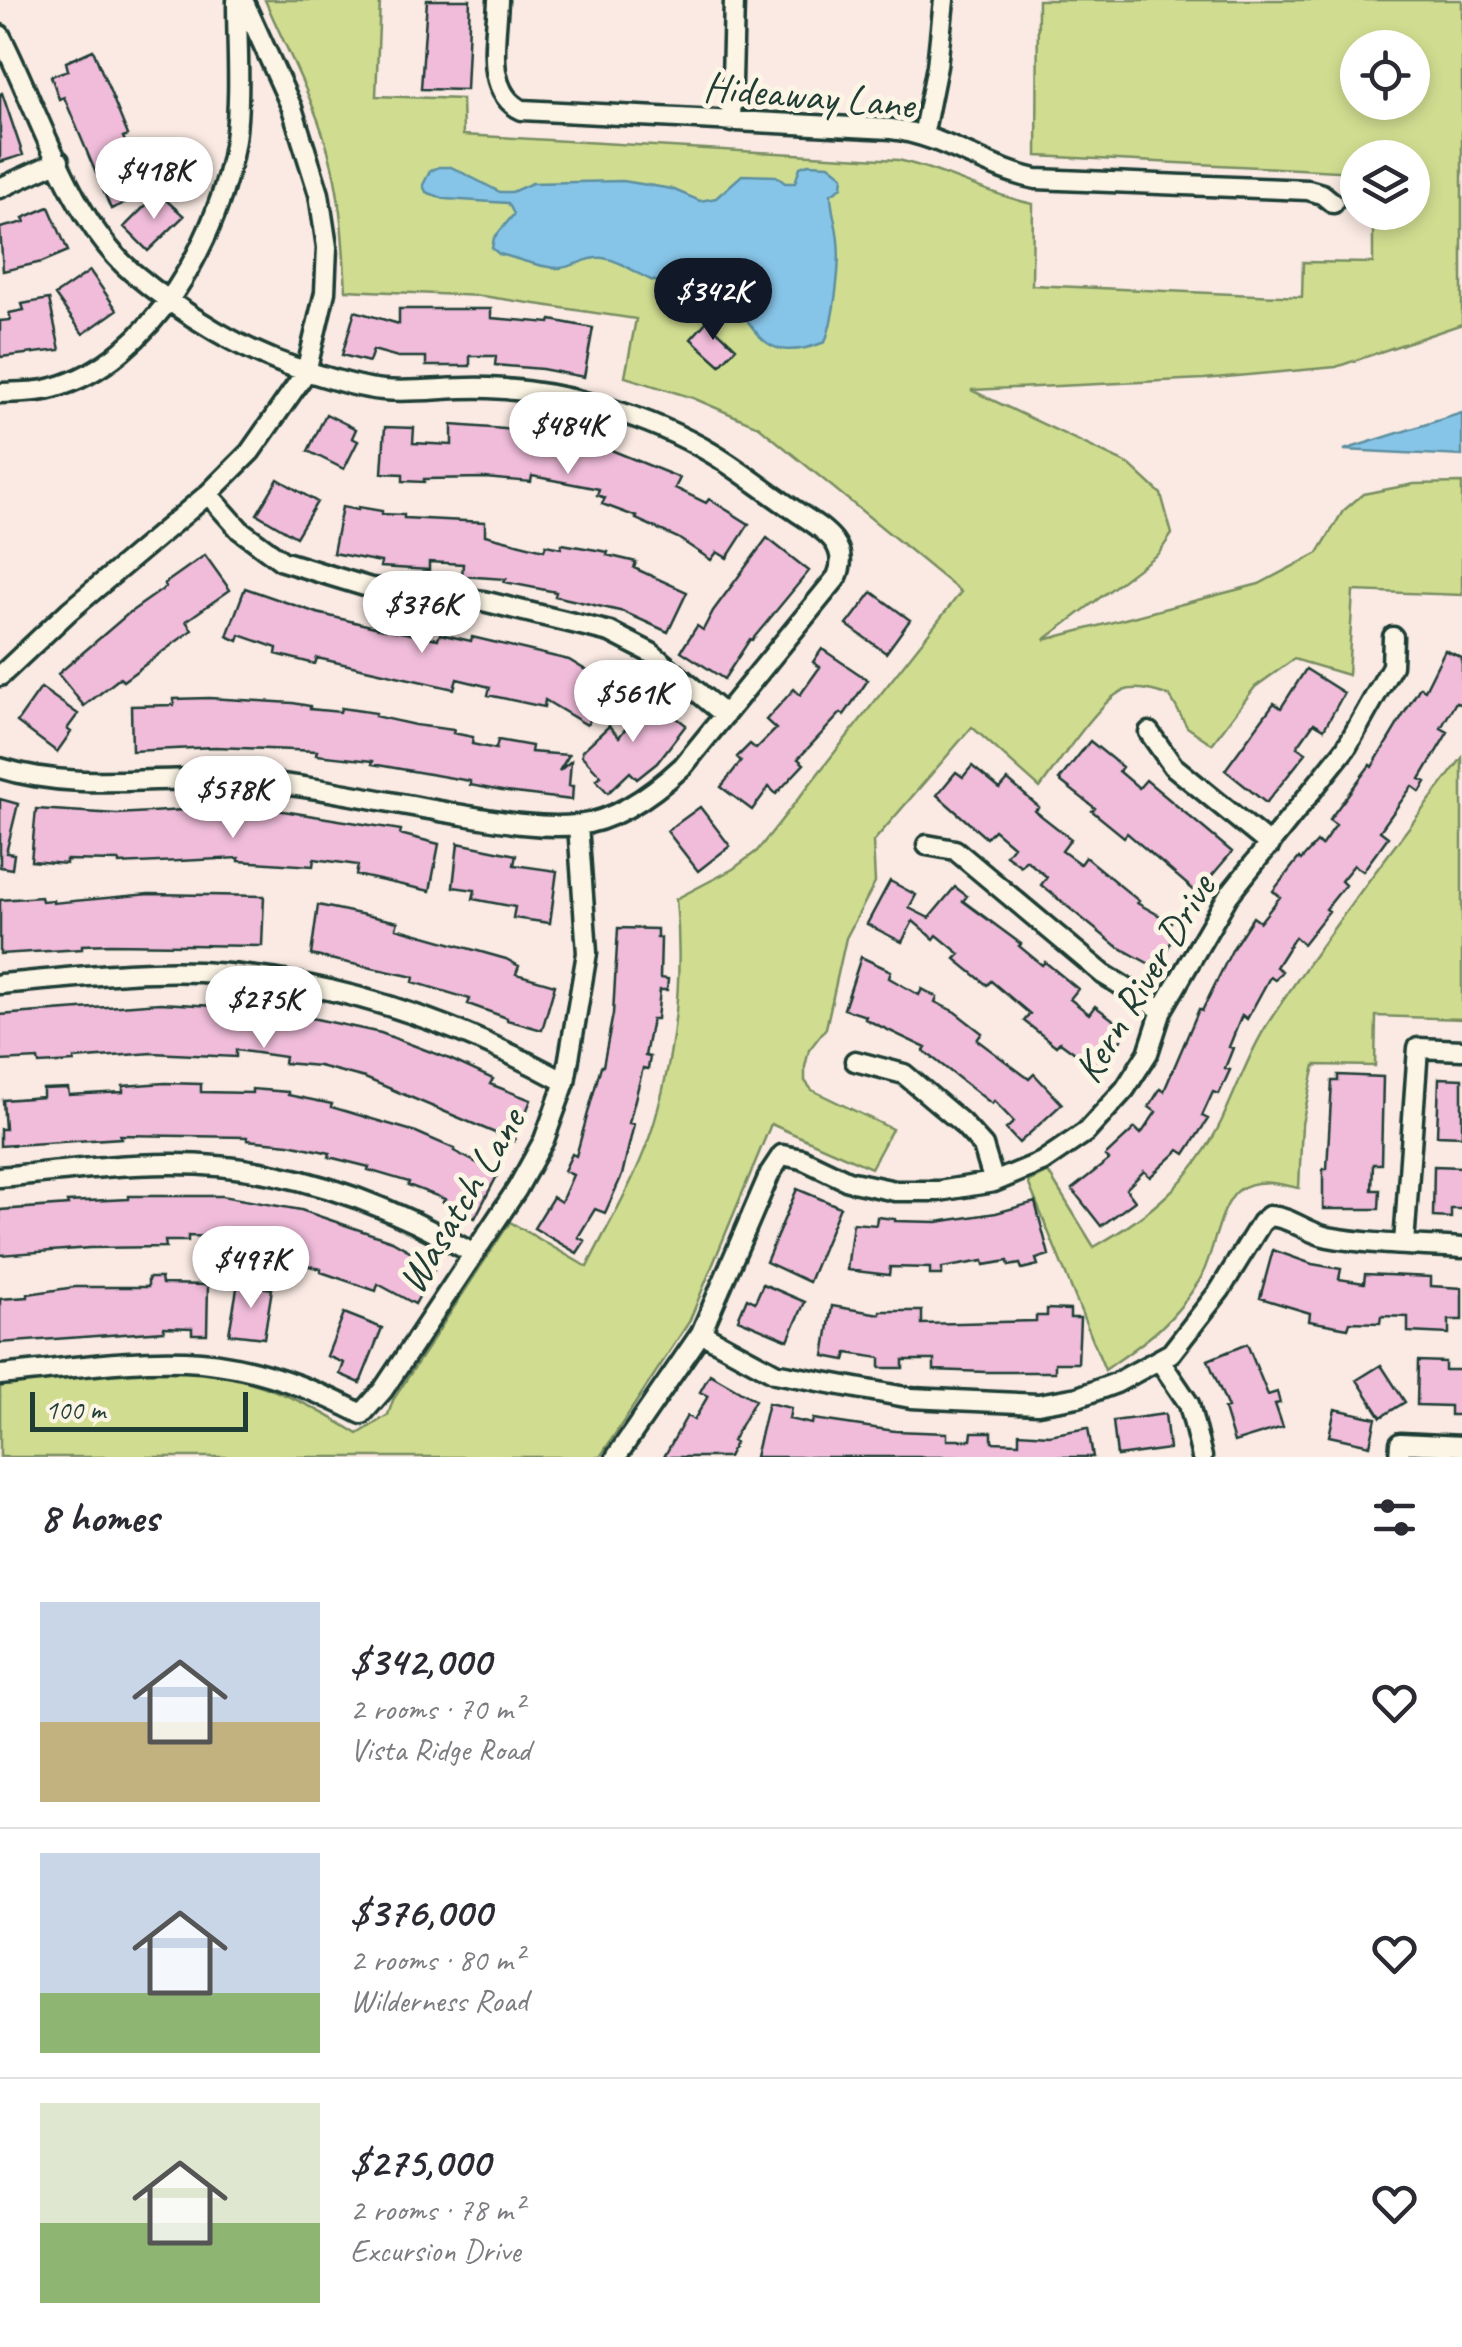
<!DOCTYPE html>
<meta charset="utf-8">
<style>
:root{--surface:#fff;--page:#f2f2f3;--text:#2b2b33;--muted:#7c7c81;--line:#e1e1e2;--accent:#111827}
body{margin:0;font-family:Caveat,sans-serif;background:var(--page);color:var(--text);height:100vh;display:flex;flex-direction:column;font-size:38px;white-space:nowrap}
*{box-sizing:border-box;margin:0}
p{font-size:32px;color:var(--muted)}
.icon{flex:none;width:55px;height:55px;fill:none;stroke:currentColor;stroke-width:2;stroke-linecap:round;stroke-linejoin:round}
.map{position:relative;height:1457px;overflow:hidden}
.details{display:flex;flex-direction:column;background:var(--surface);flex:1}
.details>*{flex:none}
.buttons{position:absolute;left:1340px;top:30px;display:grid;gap:20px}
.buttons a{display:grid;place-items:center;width:90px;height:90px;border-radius:50%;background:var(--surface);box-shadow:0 5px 15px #0003;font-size:50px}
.scale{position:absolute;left:30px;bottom:25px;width:218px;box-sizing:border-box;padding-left:10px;border:5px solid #1f3d34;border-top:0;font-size:28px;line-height:35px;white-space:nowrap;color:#1f3d34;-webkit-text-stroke:8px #fcf5e5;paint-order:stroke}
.price{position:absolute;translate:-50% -85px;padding:0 22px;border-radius:35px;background:#fff;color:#222;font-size:32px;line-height:65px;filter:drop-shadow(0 2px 5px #0008)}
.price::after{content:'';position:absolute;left:50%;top:60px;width:30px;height:22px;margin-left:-15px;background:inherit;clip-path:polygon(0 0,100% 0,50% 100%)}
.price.selected{background:var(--accent);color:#fff}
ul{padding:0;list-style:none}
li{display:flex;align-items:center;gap:30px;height:250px;padding:0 40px}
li+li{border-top:2px solid var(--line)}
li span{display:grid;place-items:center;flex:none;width:280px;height:200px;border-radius:0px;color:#555}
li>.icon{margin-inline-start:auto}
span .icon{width:120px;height:120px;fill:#fffc;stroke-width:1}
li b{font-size:42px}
h2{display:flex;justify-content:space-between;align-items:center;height:120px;padding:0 40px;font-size:42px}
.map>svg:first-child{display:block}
.green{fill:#d0dd90;stroke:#788d62;stroke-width:2.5;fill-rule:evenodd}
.water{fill:#87c5e8;stroke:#5d8fa0;stroke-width:2.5}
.building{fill:#f0bcda;stroke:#1f3d34;stroke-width:2.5}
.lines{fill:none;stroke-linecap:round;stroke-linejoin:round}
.minor-casing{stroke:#1f3d34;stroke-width:25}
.minor{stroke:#fcf5e5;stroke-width:18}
.labels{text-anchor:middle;stroke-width:10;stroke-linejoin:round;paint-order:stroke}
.street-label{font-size:42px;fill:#1f3d34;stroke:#fcf5e5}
</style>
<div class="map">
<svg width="1462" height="1457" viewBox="0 0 1462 1457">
<rect width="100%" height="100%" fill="#faeae3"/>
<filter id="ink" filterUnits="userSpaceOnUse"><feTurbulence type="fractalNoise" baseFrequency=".01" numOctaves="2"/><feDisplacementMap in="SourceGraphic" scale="20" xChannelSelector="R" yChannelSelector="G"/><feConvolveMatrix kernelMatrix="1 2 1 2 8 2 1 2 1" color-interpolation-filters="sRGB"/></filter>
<g filter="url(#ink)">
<path class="green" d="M265,0H380L376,96L462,99L463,135L898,160C947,171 985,194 1033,204L1032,285L1302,297L1303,262L1373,263V213L1412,212V158H1358L1357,172L1037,156L1038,0H1462V324L1336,367L1204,379L971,390L1130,465L1161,494L1172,534L1159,553L1044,640L1259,584L1318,553L1343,511L1363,494L1414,484L1462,483V595L1353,591L1348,675L1294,659L1255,687L1212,744L1187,727L1170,696C1156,692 1137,685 1123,691C1101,698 1056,767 1040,788L972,727L873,842L875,883L846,938L826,1028L809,1050L805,1067V1081L812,1090L892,1129L871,1168L771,1124L689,1322L600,1457H0V1385C64,1380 146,1365 208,1373C262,1380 313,1405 358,1434L388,1415L393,1400L510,1222L587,1267C611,1219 640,1172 655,1120C676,1048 683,973 676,899L733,869L757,851L961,592L758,426L693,398L625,377L636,319L482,296L346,290C343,248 342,207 332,166C319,109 288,53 265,0ZM1358,48H1412V102H1358Z
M1462,758V1019L1376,1016L1375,1066L1315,1065L1302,1124L1299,1188C1279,1184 1258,1177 1239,1190C1218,1206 1214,1256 1199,1281C1170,1326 1147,1340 1105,1370L1028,1182L1048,1172L1094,1247C1149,1216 1194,1179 1222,1120C1238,1086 1251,1048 1272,1017C1331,928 1397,843 1462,758Z"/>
<path class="water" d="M808,164L829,165L843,176L842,187L831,194C831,211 837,224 838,241C841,265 834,319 825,342C748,372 760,308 712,290C693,283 671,287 651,280C634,273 623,261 603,258C587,256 574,268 559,268C540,268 517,258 499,254L492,248L494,238L514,214L508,203L445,199L426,192L423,185L430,171L439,167H451L500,192H512L532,183L623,181L672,189L700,201L716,198L742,175L776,176L785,183H795L800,167Z
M1462,413V456L1344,450Z"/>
<path class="building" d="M427,0H470L466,90L421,89Z
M93,50L128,135L123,137L134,162L142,158L156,189L111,209L64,97L59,99L51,76L68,70L66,62Z
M2,93L23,155L0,162V94Z
M158,193L184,216L148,251L124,227Z
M49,207L68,251L42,262L3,271L0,228L25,222L23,218Z
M90,271L117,310L83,334L55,295Z
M49,299L60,350L0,357V321L11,320L9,313L24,310L22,304Z
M399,309H491V318L550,323L551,320L593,328L584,377L542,369L495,365L496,356H470V366H426V357H398L373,350L369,362L342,355L355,311L399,324Z
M707,321L736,348L720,365L691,339Z
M326,414L356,429L352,438L358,441L344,469L308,451Z
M452,425L543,432L594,443L680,478L675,488L706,503L709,499L749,524L727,558L717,552L711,560L678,538L636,519L637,517L602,504L605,498L597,495L599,489L532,476L531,482L485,478L424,479V482L403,481V474L382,473L385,427L414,428L413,443L452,445Z
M278,479L317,502L296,537L257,514Z
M342,507L358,510V507L382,511V514L404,515V518L485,522V535L544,550L546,545L561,548L562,544L608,552L607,555L636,562L634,568L687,592L668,632L624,612L555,596L556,592L504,582L506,579L462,576L463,564L429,562V570L380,567L381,562L333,553Z
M767,538L809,571L752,640L750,639L724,679L681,651L697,626L703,630L713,611Z
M205,555L230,590L186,621L192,630L123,681L120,678L84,706L58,674L129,613L166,587L164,584Z
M245,588L317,613L379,628L438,639L440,634L471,641L472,637L569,660L594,675L599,667L616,677L587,725L545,700L544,707L488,695L490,687L457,679L454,689L317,658L315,664L276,654L277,648L240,635L238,641L227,636Z
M872,592L910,620L886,653L847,625Z
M822,649L868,680L844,715L841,713L798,759L804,764L776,794L769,787L752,810L721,787L741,761L737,757L750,744L756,749L776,729L766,720L794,689L800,695L820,667L813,662Z
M1445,650L1462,658V705L1456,702L1441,728L1448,732L1420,779L1426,782L1420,792L1412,786L1380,831L1388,837L1363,871L1354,865L1341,881L1345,885L1326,909L1329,911L1303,944L1295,937L1276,967L1282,971L1275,980L1270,977L1247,1019L1242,1015L1229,1047L1233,1048L1225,1068L1230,1070L1219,1094L1213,1092L1202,1116L1208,1119L1185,1154L1179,1150L1150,1177L1144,1171L1126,1189L1135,1201L1101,1226L1072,1189L1109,1160L1105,1156L1135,1128L1141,1134L1156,1112L1149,1107L1160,1089L1164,1091L1199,1009L1202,1011L1233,948L1253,917L1260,922L1280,897L1273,891L1299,858L1301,860L1317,842L1321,846L1336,825L1329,820L1370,765L1372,767L1420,687L1425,690Z
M1306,669L1344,693L1324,729L1314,723L1297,747L1306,753L1266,803L1225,770L1274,703L1281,708Z
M41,688L78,714L67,729L71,732L57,752L17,722Z
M650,697L686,725L657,763L637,779L630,772L608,793L596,780L601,776L582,756V751L609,726L619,737Z
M209,698L293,703L310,706V709L340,712L341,708L376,713L375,716L415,725L454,730L453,733L473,737L472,744L496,749L498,740L532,746L531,752L569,755L559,771L571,761L569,786H573L572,800L507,792L470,785V781L372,764L373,761L316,755L317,751L215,747L132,751L131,706L174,705V699Z
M1090,741L1122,767L1119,771L1139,788L1146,780L1232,852L1197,893L1127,833L1124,837L1092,811L1095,808L1059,780Z
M972,766L1000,789L1008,780L1039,807L1035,811L1071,839L1062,851L1080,864L1085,857L1139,901L1137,903L1171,922L1166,930L1175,935L1157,968L1115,945L1041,885L1047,877L1026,860L1021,866L1006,855L1013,846L994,830L986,838L937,795L956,772L963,777Z
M0,799L18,804L6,853L14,854L12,869L0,867Z
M700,807L730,846L698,871L667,831Z
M36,809L117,814L200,809L277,810L401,830L400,834L439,844L430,891L356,875L358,865L314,859L313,866L239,861V858L119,864V861L66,860V864L31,861Z
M458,843L516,855L514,865L557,871L550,923L513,918L515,907L473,899L475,890L453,887Z
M890,881L916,895L909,908L929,918L955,887L967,896L963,901L1021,944L1019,946L1042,965L1045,962L1078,989L1070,999L1089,1014L1095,1006L1128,1031L1098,1070L1060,1042L1056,1046L1024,1021L1030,1014L991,981L987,985L955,959L960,954L937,935L934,939L913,921L902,942L867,924Z
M149,894L264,896L262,946L110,944L82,945V949L0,954V900L41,897L42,901L53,900V903Z
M318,905L398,922L396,928L506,959L519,966L516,974L555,985L542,1030L507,1020V1018L468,1004L470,999L413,982L414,977L311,955Z
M618,928L657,929V938H661L660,978L668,979L667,990H660L657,1019H652L645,1056L650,1057L648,1069L643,1068L629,1123L634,1124L622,1175L605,1213L595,1209L578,1237L585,1241L577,1253L534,1228L553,1197L561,1202L573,1175L564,1171L572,1154L576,1156L601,1066H603L613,1014Z
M861,957L891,971L889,978L919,995L922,989L937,997L935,1002L955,1012L982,1033L977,1040L1029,1079L1034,1074L1062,1104L1019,1143L1006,1129L1014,1122L994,1101L992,1104L924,1051L926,1048L865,1019L866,1016L844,1009Z
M160,1003L270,1009L381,1033L452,1060L493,1079L490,1084L531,1100L514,1141L365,1078L319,1066L284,1063L285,1057L236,1050V1057L152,1053L74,1059V1062L39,1064L38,1059L0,1061V1015Z
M1338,1075L1383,1077L1381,1164H1373L1372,1190H1380L1379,1209H1323V1169H1327L1332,1081H1338Z
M1439,1078L1462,1079V1136L1437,1135Z
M165,1083L201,1084V1092L252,1093V1089L288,1092V1095L332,1104L331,1107L416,1132L455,1149L454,1151L498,1174L475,1218L443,1202L445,1199L408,1185L409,1182L368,1170L369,1167L329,1157L330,1153L289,1144L247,1140V1137L120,1135L121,1138L0,1146V1129H5L3,1100L43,1097V1089L68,1088L69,1095L123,1092V1086Z
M1434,1166L1462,1167V1209H1451V1218L1433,1217Z
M797,1189L840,1207L809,1282L766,1262Z
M129,1196H222L301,1210L392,1241L436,1266L415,1304L378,1284L376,1291L321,1272V1269L302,1264L303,1259L216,1247L217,1237L188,1236V1241H165L166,1247L90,1248L0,1255V1210L68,1205L67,1202L129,1199Z
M1035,1202L1049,1255L1036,1259L1038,1265L1022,1269L1020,1264L1009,1266L1008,1261L984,1265L983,1261L942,1268V1275H930V1268L890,1267L889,1275L847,1270L853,1223L876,1225L877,1217L895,1219V1221L937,1222L996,1213Z
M1273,1250L1312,1264L1341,1269L1339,1279L1364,1283L1365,1274L1431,1277V1286L1462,1288V1320H1449V1334L1408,1332V1317L1381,1316L1380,1323L1350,1322L1348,1328L1309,1321L1310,1313L1260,1298Z
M148,1278H161L162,1284L208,1285L207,1334H192V1328L164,1327V1331L0,1343V1299L28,1297V1294L75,1287H148Z
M238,1283L272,1289L264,1338L229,1334Z
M763,1284L805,1302L788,1340L738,1319L747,1298L755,1302Z
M832,1306L880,1314V1311H922V1324L1036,1321V1316H1047V1309L1070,1310V1318H1080L1078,1363H1055V1372H986L934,1370V1360H903V1368H880V1358L847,1353L845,1360L824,1356Z
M344,1313L382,1328L360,1383L340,1374L344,1363L327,1356Z
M1247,1344L1268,1395L1277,1392L1280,1403L1275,1404L1283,1427L1234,1442L1224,1409L1228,1408L1208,1360Z
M1418,1361L1445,1362V1370H1462V1415H1450V1406L1417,1405Z
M1381,1365L1405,1402L1381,1417L1357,1380Z
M710,1374L755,1400L732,1441L735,1443L728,1457H664L687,1416L694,1420L708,1396L700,1392Z
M768,1403L791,1408L789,1419L812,1424L813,1419L895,1431L947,1433V1440H971L972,1432H992V1442L1019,1443V1433L1049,1435L1088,1428L1093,1457H755Z
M1335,1409L1376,1418L1370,1445L1329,1436Z
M1165,1414L1169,1449L1117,1456L1113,1421Z"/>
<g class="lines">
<g class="minor-casing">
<path id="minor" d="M498,0C497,36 483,92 522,110L891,129C943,135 986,169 1036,179L1308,190L1322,194L1333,203
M0,35C38,108 69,218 132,272C182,314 246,354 309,372C332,379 359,388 383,390C418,393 454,386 489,388C564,391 648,415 713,454C741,471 767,492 794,510C819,527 852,543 837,577L683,766C655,792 616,821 577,825C541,829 499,821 463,815C389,803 318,786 244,780C162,774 81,793 0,768
M731,122L734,0
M923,136L937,66L944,0
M0,188L59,161
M0,393C17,392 37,393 53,388C153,361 221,234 235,140C241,94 237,47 237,1
M208,494L240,530L282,561L371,588L483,601L610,632L651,653L725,715
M0,676L69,611L208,494L250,452L306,372L325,292L327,247L319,194L292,108L243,0
M1149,732L1173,766L1270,845
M927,845L955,850L1103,974L1162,1010
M0,984C66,979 133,969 200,972C329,978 452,1020 565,1082
M855,1061L904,1074L961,1122L983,1146L994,1182
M0,1177C56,1172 113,1164 169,1164C279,1163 380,1199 474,1254
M1404,1244L1418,1048L1462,1050
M701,1333L775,1373L911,1398L1038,1404L1078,1397L1116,1383L1171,1353L1220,1290L1261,1223L1269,1216C1291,1217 1307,1233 1328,1237C1372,1245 1417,1245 1462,1248
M1160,1361L1189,1404L1202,1457
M0,1375C66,1369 135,1357 201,1362C257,1367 312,1388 362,1414L383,1390L517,1189L544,1140L565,1082L587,953L578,825
M616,1457L701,1333L770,1173L782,1155L802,1159L848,1181L895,1191H939L994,1182L1042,1162L1086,1132L1125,1089L1148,1053L1162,1010L1228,896L1346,748L1392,666L1393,637
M1399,1457L1400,1443L1462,1446"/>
</g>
<use href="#minor" class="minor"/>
</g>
</g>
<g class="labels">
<g class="street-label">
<text transform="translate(809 94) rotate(5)" y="15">Hideaway Lane</text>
<text transform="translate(1143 978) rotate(-59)" y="15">Kern River Drive</text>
<text transform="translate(460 1200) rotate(-59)" y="15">Wasatch Lane</text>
</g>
</g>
</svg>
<div class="buttons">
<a><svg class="icon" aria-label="locate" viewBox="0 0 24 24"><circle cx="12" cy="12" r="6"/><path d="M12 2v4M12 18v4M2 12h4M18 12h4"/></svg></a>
<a><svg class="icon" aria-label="layers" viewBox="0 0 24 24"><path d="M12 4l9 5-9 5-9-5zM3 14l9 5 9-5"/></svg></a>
</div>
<div class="scale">100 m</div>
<b class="price" style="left:154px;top:222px">$418K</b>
<b class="price selected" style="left:713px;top:343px">$342K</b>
<b class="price" style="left:568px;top:477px">$484K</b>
<b class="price" style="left:422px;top:656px">$376K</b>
<b class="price" style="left:633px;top:745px">$561K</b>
<b class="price" style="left:233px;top:841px">$578K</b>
<b class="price" style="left:264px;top:1051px">$275K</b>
<b class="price" style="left:251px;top:1311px">$497K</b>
</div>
<section class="details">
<h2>8 homes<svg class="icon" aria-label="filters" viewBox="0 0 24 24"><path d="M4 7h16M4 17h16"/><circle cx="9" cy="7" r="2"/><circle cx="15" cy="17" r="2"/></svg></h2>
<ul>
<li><span style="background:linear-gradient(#c9d6e8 60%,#c2b280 0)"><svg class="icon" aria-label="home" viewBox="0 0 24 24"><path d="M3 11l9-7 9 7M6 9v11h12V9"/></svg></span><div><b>$342,000</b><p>2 rooms · 70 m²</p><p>Vista Ridge Road</p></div><svg class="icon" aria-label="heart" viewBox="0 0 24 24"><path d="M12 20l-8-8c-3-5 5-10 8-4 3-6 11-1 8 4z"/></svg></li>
<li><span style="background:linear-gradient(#c9d6e8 70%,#8fb573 0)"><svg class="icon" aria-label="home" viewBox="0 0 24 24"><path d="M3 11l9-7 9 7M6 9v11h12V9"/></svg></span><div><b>$376,000</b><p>2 rooms · 80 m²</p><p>Wilderness Road</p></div><svg class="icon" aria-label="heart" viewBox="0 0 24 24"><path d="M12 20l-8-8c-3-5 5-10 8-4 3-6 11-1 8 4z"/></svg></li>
<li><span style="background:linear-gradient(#dfe7d0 60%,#8fb573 0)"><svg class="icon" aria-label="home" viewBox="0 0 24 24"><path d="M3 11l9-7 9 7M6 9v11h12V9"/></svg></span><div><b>$275,000</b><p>2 rooms · 78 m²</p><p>Excursion Drive</p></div><svg class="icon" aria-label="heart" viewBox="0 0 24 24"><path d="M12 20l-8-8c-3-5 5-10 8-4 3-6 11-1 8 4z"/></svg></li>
</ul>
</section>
